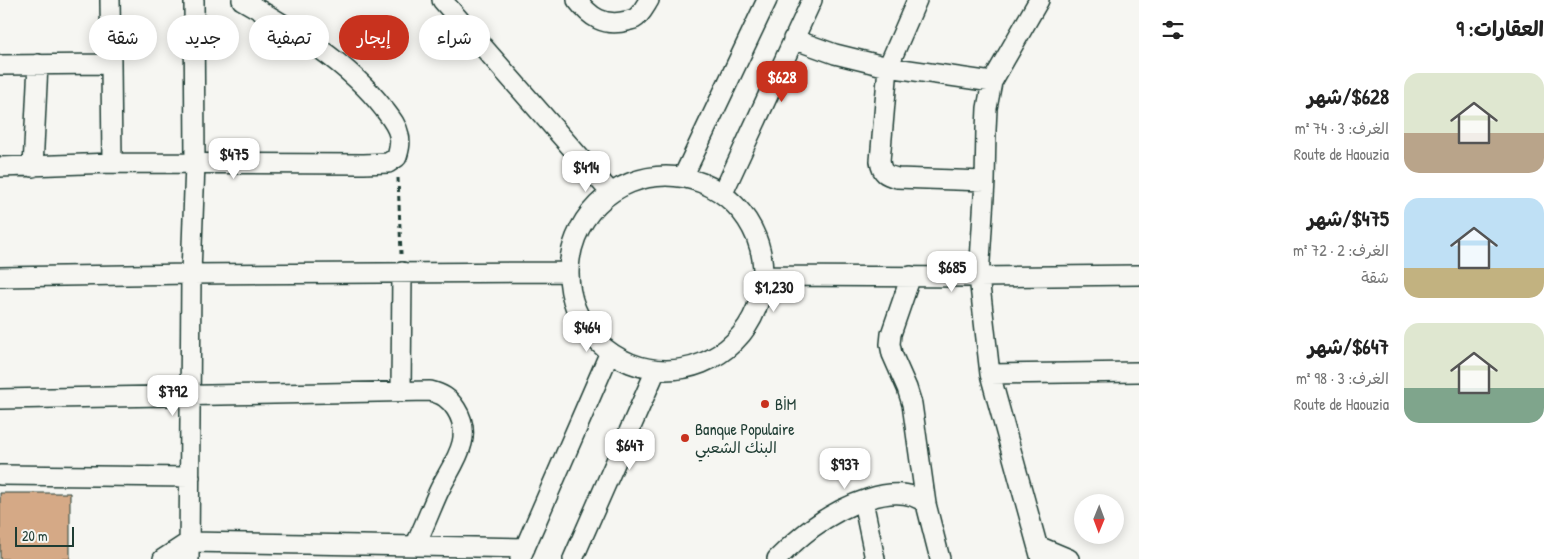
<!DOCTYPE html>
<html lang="ar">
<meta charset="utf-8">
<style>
:root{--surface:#fff;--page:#f2f2f2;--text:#222;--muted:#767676;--accent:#c8321e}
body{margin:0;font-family:"Patrick Hand","Playpen Sans Arabic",sans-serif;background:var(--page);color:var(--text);direction:rtl;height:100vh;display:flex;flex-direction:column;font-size:19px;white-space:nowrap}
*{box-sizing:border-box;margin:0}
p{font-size:16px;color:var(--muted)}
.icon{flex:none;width:28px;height:28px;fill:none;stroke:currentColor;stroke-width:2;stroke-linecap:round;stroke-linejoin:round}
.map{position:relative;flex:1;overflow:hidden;direction:ltr}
.details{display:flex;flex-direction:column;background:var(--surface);width:425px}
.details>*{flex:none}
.top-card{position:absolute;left:15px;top:15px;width:475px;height:45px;direction:rtl;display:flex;gap:10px}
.needle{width:32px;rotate:181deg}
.fabs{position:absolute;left:1074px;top:494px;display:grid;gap:10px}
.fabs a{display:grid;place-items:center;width:50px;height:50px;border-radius:50%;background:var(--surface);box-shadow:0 2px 12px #0003;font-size:25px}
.scale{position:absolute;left:15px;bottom:12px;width:59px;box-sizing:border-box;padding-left:5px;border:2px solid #1f3d34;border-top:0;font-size:14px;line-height:18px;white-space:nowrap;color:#1f3d34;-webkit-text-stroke:4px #f6f6f2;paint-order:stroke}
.price{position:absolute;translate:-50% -42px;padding:0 11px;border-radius:10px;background:#fff;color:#222;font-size:16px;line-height:32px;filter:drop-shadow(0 1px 2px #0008)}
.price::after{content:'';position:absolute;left:50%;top:30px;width:15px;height:11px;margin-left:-8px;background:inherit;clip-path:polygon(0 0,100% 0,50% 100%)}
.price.selected{background:var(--accent);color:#fff}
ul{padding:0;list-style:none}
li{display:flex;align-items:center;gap:15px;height:125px;padding:0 20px}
li span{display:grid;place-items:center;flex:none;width:140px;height:100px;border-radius:15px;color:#555}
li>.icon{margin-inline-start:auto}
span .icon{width:60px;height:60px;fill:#fffc;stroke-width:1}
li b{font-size:21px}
h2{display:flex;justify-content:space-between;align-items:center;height:60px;padding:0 20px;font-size:21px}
.tag{padding:0 18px;border-radius:22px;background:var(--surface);box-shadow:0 2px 12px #0003;font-size:18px;line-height:45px}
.tag.selected{background:var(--accent);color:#fff}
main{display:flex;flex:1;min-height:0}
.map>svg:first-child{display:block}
.building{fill:#d5a986;stroke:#1f3d34}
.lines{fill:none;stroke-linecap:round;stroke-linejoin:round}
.minor-casing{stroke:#1f3d34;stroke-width:22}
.path{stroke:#1f3d34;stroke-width:3;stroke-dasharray:5 4;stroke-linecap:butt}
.minor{stroke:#f6f6f2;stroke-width:19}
.poi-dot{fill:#c8321e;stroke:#f6f6f2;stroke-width:2}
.labels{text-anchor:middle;stroke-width:4.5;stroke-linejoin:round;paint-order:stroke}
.poi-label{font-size:16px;fill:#1f3d34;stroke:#f6f6f2;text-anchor:start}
</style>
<main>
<section class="details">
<h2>العقارات: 9<svg class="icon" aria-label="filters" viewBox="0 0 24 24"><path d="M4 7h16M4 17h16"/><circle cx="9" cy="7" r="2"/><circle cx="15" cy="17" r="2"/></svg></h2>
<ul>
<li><span style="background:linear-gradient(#dfe7d0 60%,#b9a48a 0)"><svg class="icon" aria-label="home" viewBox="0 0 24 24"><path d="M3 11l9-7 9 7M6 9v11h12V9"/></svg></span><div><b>$628/شهر</b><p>الغرف: 3 · 74 m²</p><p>Route de Haouzia</p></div></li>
<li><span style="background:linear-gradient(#bfe0f5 70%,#c2b280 0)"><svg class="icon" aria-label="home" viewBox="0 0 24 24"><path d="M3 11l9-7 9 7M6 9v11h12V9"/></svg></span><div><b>$475/شهر</b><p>الغرف: 2 · 72 m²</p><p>شقة</p></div></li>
<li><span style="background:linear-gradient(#dfe7d0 65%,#7fa58c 0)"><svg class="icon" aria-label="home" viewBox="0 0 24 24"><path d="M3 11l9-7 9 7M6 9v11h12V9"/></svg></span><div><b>$647/شهر</b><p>الغرف: 3 · 98 m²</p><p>Route de Haouzia</p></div></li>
</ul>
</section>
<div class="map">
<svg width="1139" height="559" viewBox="0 0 1139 559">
<rect width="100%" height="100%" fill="#f6f6f2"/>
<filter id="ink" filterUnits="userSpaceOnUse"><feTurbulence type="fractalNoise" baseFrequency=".02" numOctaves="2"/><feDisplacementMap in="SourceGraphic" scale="10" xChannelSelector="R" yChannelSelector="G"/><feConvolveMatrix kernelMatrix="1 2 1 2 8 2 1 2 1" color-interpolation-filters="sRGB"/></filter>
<g filter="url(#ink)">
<path class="building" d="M0,493H70V559H0Z"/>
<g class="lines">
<g class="minor-casing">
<path id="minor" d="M442,0L611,193
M577,0C590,17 604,27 627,21C629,20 632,20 634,19C641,15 645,6 649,0
M917,0L888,67L880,161C882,174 886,175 897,178L985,181
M1039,0L992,82L987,108L986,130L985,181L979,277L990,374L1041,559
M793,39L835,54L888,67L992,82
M111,64L112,163
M0,65L111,64L110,0
M0,167L112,163L364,164L388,163L397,157C399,150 401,143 399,135C397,125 390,117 384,109C349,63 291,28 242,0
M33,167L38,64
M569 273a97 97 0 1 1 194 0a97 97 0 1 1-194 0Z
M683,177L767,0
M723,193L812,0
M764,276L979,277L1139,275
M911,276L891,334L890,344L892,354L907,388L912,404L926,504L940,559
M0,277L191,274L569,272
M990,374L1139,372
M401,391L402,272
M0,399L430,391C442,394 449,398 456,409C476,440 450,466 438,493C430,511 423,529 415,546
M0,475L190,477
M863,501L875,559
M1038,546L1069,559
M163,559L189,542L525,548
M189,559L191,274L195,163L194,0
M520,559L610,352
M573,559L656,370
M777,559C788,548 800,537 812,528C839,508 897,478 926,504"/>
</g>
<path class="path" d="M398,178L401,254"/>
<use href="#minor" class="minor"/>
</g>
</g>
<g class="poi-dot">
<circle cx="765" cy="404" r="5"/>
<circle cx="685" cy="438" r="5"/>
</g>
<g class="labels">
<g class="poi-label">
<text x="775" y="410">BİM</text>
<text x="695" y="435">Banque Populaire<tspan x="695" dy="18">البنك الشعبي</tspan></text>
</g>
</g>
</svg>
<div class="fabs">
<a><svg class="needle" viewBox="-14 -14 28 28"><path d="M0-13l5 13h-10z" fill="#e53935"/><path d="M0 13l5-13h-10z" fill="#767676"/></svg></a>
</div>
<div class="scale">20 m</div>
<b class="price selected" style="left:782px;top:103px">$628</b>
<b class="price" style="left:234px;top:180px">$475</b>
<b class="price" style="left:586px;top:193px">$414</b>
<b class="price" style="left:952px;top:293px">$685</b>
<b class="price" style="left:774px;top:313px">$1,230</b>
<b class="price" style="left:587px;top:353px">$464</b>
<b class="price" style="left:173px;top:417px">$792</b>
<b class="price" style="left:630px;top:471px">$647</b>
<b class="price" style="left:845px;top:490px">$937</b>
<div class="top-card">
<a class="tag">شراء</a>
<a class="tag selected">إيجار</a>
<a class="tag">تصفية</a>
<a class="tag">جديد</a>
<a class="tag">شقة</a>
</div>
</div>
</main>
